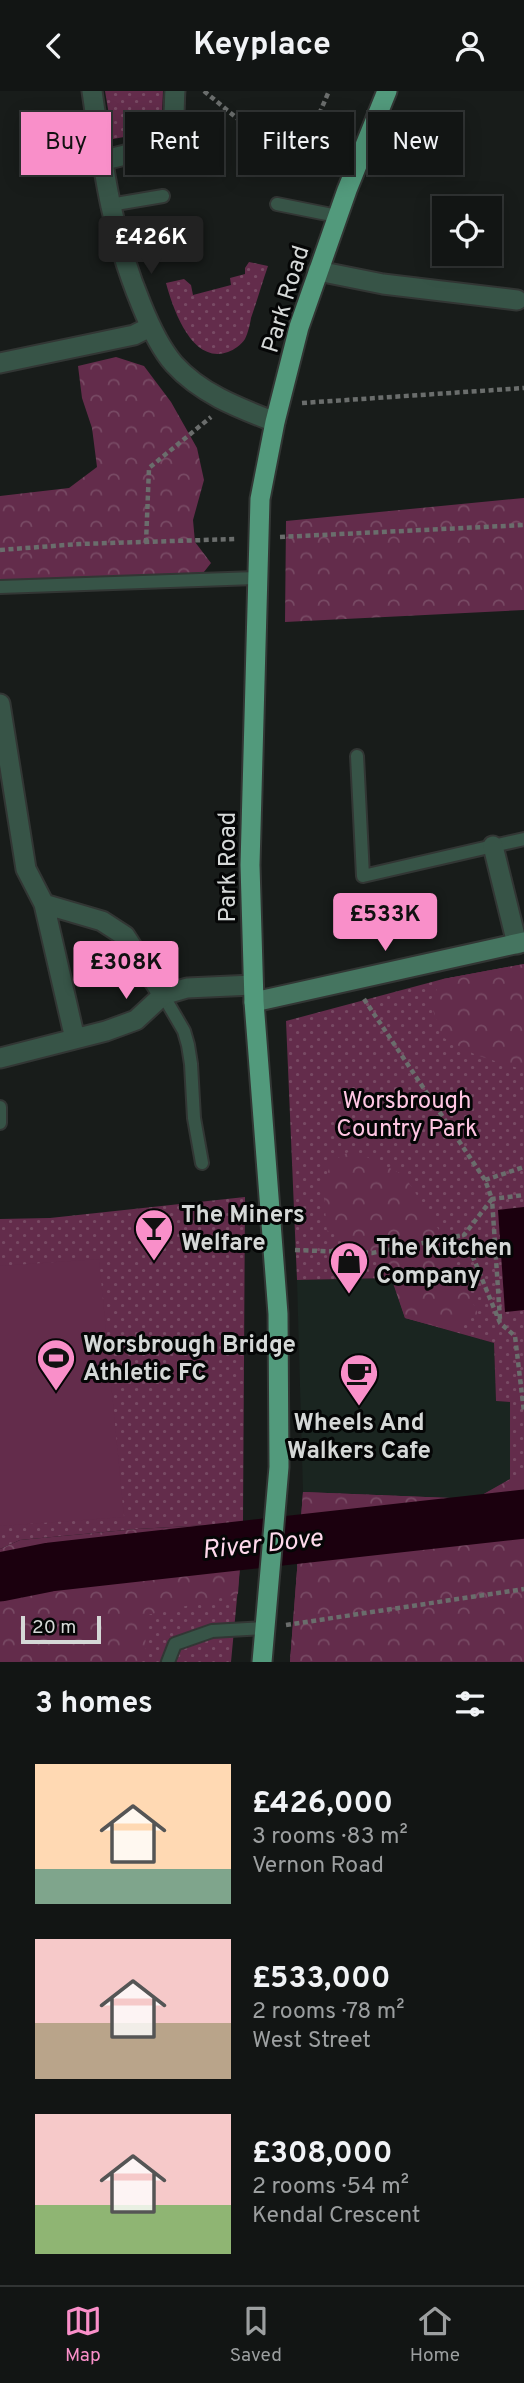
<!DOCTYPE html>
<meta charset="utf-8">
<style>
:root{--surface:#121514;--page:#1b1e1d;--text:#f1f3f6;--muted:#9c9fa0;--line:#313434;--accent:#f98fc9}
body{margin:0;font-family:Overpass,sans-serif;background:var(--page);color:var(--text);height:100vh;display:flex;flex-direction:column;font-size:26px;white-space:nowrap}
*{box-sizing:border-box;margin:0}
p{font-size:23px;color:var(--muted)}
.icon{flex:none;width:38px;height:38px;fill:none;stroke:currentColor;stroke-width:2;stroke-linecap:round;stroke-linejoin:round}
.map{position:relative;height:1571px;overflow:hidden}
.side{display:flex;flex-direction:column;background:var(--surface);flex:1}
.side>*{flex:none}
.guide{position:absolute;left:21px;top:21px;width:483px;height:63px;display:flex;gap:14px}
.tools{position:absolute;left:432px;top:105px;display:grid;gap:14px}
.tools a{display:grid;place-items:center;width:70px;height:70px;border-radius:0px;background:var(--surface);box-shadow:0 4px 18px #0003,0 0 0 2px var(--line);font-size:35px}
.scale{position:absolute;left:21px;bottom:18px;width:80px;box-sizing:border-box;padding-left:7px;border:4px solid #d5d8d7;border-top:0;font-size:19px;line-height:24px;white-space:nowrap;color:#d5d8d7;-webkit-text-stroke:5px #050606;paint-order:stroke}
.price{position:absolute;translate:-50% -60px;padding:0 16px;border-radius:7px;background:var(--accent);color:#111;font-size:23px;line-height:46px;filter:drop-shadow(0 2px 4px #0008)}
.price::after{content:'';position:absolute;left:50%;top:42px;width:21px;height:16px;margin-left:-10px;background:inherit;clip-path:polygon(0 0,100% 0,50% 100%)}
.price.active{background:#222;color:#fff}
ul{padding:0;list-style:none}
li{display:flex;align-items:center;gap:21px;height:175px;padding:0 35px}
li span{display:grid;place-items:center;flex:none;width:196px;height:140px;border-radius:0px;color:#555}
li>.icon{margin-inline-start:auto}
span .icon{width:84px;height:84px;fill:#fffc;stroke-width:1}
li b{font-size:30px}
h2{display:flex;justify-content:space-between;align-items:center;height:84px;padding:0 35px;font-size:30px}
.pill{padding:0 24px;border-radius:0px;background:var(--surface);box-shadow:0 4px 18px #0003,0 0 0 2px var(--line);font-size:24px;line-height:63px}
.pill.active{background:var(--accent);color:#111}
header{display:flex;justify-content:space-between;align-items:center;height:91px;padding:0 35px;background:var(--surface);font-size:32px;font-weight:700}
.tab-bar{display:flex;justify-content:space-around;align-items:center;height:98px;border-top:2px solid var(--line);background:var(--surface);font-size:19px;color:var(--muted)}
.tab-bar a{display:grid;justify-items:center;gap:4px}
.tab-bar .active{color:var(--accent)}
.map>svg:first-child{display:block}
.built{fill:#1a2520}
.grass{fill:url(#grass-dots)}
.forest{fill:url(#forest-crowns)}
.garden{fill:#632c4b}
.water{fill:#1b000e}
.lines{fill:none;stroke-linecap:round;stroke-linejoin:round}
.river{stroke:#1b000e;stroke-width:49}
.service-casing{stroke:#323634;stroke-width:16}
.minor-casing{stroke:#323634;stroke-width:23}
.tertiary-casing{stroke:#323634;stroke-width:23}
.secondary-casing{stroke:#323634;stroke-width:23}
.trunk-casing{stroke:#323634;stroke-width:23}
.path{stroke:#6a6d6c;stroke-width:4.5;stroke-dasharray:5 3.5;stroke-linecap:butt}
.service{stroke:#375447;stroke-width:12}
.minor{stroke:#375447;stroke-width:19}
.tertiary{stroke:#375447;stroke-width:19}
.secondary{stroke:#457560;stroke-width:19}
.trunk{stroke:#529a7c;stroke-width:19}
.labels{text-anchor:middle;stroke-width:6;stroke-linejoin:round;paint-order:stroke}
.street-label{font-size:24px;fill:#d5d8d7;stroke:#050606}
.park-label{font-size:24px;fill:#ffc6e3;stroke:#050606}
.poi-label{font-size:24px;font-weight:bold;fill:#d5d8d7;stroke:#050606;text-anchor:start}
.water-label{font-size:26px;font-style:italic;fill:#fed8eb;stroke:#050606}
</style>
<header><svg class="icon" aria-label="back" viewBox="0 0 24 24"><path d="M15 5l-7 7 7 7"/></svg>Keyplace<svg class="icon" aria-label="person" viewBox="0 0 24 24"><circle cx="12" cy="8" r="4"/><path d="M4 21q1-7 8-7t8 7"/></svg></header>
<div class="map">
<svg width="524" height="1571" viewBox="0 0 524 1571">
<defs>
<pattern id="grass-dots" width="8" height="8" patternUnits="userSpaceOnUse" patternTransform="scale(1.75)"><rect width="8" height="8" fill="#632c4b"/><path d="M2 2h.1M6 6h.1" fill="none" stroke="#784a64" stroke-width="1.8" stroke-linecap="round"/></pattern>
<pattern id="forest-crowns" width="20" height="18" patternUnits="userSpaceOnUse" patternTransform="scale(1.75)"><rect width="20" height="18" fill="#632c4b"/><path d="M2 6a3 3 0 1 1 6 0M12 15a3 3 0 1 1 6 0" fill="none" stroke="#784a64"/></pattern>
</defs>
<rect width="100%" height="100%" fill="#181c1a"/>
<path class="built" d="M392,1187L405,1227L494,1252L496,1310L510,1311V1389L475,1408L303,1401L297,1189Z"/>
<path class="grass" d="M105,0H163L162,24L146,42L113,48Z
M249,171L268,175C262,192 257,210 251,227C250,233 248,242 245,248C241,254 234,259 228,261C192,274 173,218 166,192L184,188L191,194L193,204L231,194L230,187L245,183V177Z
M524,873V1571H290L303,1401L475,1408L510,1388V1311L496,1310L494,1252L405,1227L392,1187L297,1189L286,930L443,888Z
M245,1106L243,1432L137,1438L20,1449L0,1458V1128L50,1127Z
M242,1454L231,1571H0L50,1476Z"/>
<path class="forest" d="M116,266L144,275L171,311L197,357L204,389L193,429L195,451L211,472L200,486L0,494V405L69,397L97,376L92,337L82,307L78,275Z
M524,407V519L285,531L286,430Z
M524,873V979L476,964L442,946L430,910L443,888Z
M352,1059L404,1084L444,1147L478,1223L450,1239L405,1227L384,1166L327,1140L323,1097L331,1071Z
M524,1381V1571H290L303,1401L475,1408Z
M243,1432L238,1503L147,1524L145,1560L141,1571H0V1458L20,1449L137,1438Z"/>
<path class="garden" d="M99,1168L124,1426L0,1435V1175Z"/>
<path class="water" d="M524,1116V1219L505,1221L498,1119Z"/>
<g class="lines">
<path class="river" d="M0,1486L50,1476L524,1423"/>
<g class="service-casing">
<path id="service" d="M277,113L337,125
M110,114L163,105
M0,496L256,487
M357,665L363,785L524,748
M163,904L184,940L188,954L191,973L194,1027L202,1072
M0,1016V1032
M168,1571L175,1553L212,1540L265,1537"/>
</g>
<g class="minor-casing">
<path id="minor" d="M102,69C126,65 165,55 173,28C175,20 174,9 175,0
M318,180L383,193L517,209
M0,613L26,778L44,813L102,830L125,845L163,904
M493,755L517,853
M44,813L75,948
M0,967L106,940L136,929L163,904L187,897L253,894"/>
</g>
<g class="tertiary-casing">
<path id="tertiary" d="M92,0C103,75 111,141 141,213C149,233 159,256 174,273C201,303 239,317 275,331
M0,272L134,244L150,236"/>
</g>
<g class="secondary-casing">
<path id="secondary" d="M254,911L524,851"/>
</g>
<g class="trunk-casing">
<path id="trunk" d="M262,1571L279,1376L278,1223L254,911L250,774L260,408L275,331L299,236L347,99L387,0"/>
</g>
<path class="path" d="M204,0L256,43L302,63L329,0
M302,312L524,297
M280,446L524,434
M146,452L149,377L211,326
M0,459L79,453L236,448
M364,908L485,1089L492,1108L464,1144L500,1232L515,1245L524,1321
M485,1089L524,1076
M295,1159L372,1162L464,1144
M500,1228L492,1108L524,1104
M286,1534L524,1498"/>
<use href="#service" class="service"/>
<use href="#minor" class="minor"/>
<use href="#tertiary" class="tertiary"/>
<use href="#secondary" class="secondary"/>
<use href="#trunk" class="trunk"/>
</g>
<defs>
<g id="bar-pin" transform="scale(2.0125)"><path d="M0 17L-7.5 6A9.5 9.5 0 1 1 7.5 6Z" fill="#f98fc9" stroke="#050606"/><path d="M-6-5H6L.8 .8V4.5H3.5V6h-7V4.5H-.8V.8Z" fill="#111"/></g>
<g id="shop-pin" transform="scale(2.0125)"><path d="M0 17L-7.5 6A9.5 9.5 0 1 1 7.5 6Z" fill="#f98fc9" stroke="#050606"/><path d="M-5-2.5h2.3a2.7 3.5 0 0 1 5.4 0H5L5.5 6h-11ZM-1.5-2.5h3a1.5 2.3 0 0 0-3 0Z" fill="#111"/></g>
<g id="stadium-pin" transform="scale(2.0125)"><path d="M0 17L-7.5 6A9.5 9.5 0 1 1 7.5 6Z" fill="#f98fc9" stroke="#050606"/><path d="M0-5a6.5 5 0 1 0 0 10a6.5 5 0 1 0 0-10ZM-3.5-1.8h7v3.6h-7Z" fill="#111"/></g>
<g id="cafe-pin" transform="scale(2.0125)"><path d="M0 17L-7.5 6A9.5 9.5 0 1 1 7.5 6Z" fill="#f98fc9" stroke="#050606"/><path d="M-5.5-4.5H6V0H3Q3 3.5 0 3.5H-2.5Q-5.5 3.5-5.5 0ZM3-3.2v2h1.7v-2ZM-6 4.5H4V6H-6Z" fill="#111"/></g>
</defs>
<g fill-rule="evenodd">
<use href="#bar-pin" x="154" y="1137"/>
<use href="#shop-pin" x="349" y="1170"/>
<use href="#stadium-pin" x="56" y="1267"/>
<use href="#cafe-pin" x="359" y="1282"/>
</g>
<g class="labels">
<g class="street-label">
<text transform="translate(285 208) rotate(-73)" y="8">Park Road</text>
<text transform="translate(227 776) rotate(-90)" y="8">Park Road</text>
</g>
<g class="park-label">
<text x="407" y="1017">Worsbrough<tspan x="407" dy="28">Country Park</tspan></text>
</g>
<g class="poi-label">
<text x="181" y="1131">The Miners<tspan x="181" dy="28">Welfare</tspan></text>
<text x="376" y="1164">The Kitchen<tspan x="376" dy="28">Company</tspan></text>
<text x="83" y="1261">Worsbrough Bridge<tspan x="83" dy="28">Athletic FC</tspan></text>
<text x="359" y="1339" text-anchor="middle">Wheels And<tspan x="359" dy="28">Walkers Cafe</tspan></text>
</g>
<g class="water-label">
<text transform="translate(262 1452) rotate(-6)" y="9">River Dove</text>
</g>
</g>
</svg>
<div class="tools">
<a><svg class="icon" aria-label="locate" viewBox="0 0 24 24"><circle cx="12" cy="12" r="6"/><path d="M12 2v4M12 18v4M2 12h4M18 12h4"/></svg></a>
</div>
<div class="scale">20 m</div>
<b class="price active" style="left:151px;top:185px">£426K</b>
<b class="price" style="left:385px;top:862px">£533K</b>
<b class="price" style="left:126px;top:910px">£308K</b>
<div class="guide">
<a class="pill active">Buy</a>
<a class="pill">Rent</a>
<a class="pill">Filters</a>
<a class="pill">New</a>
</div>
</div>
<section class="side">
<h2>3 homes<svg class="icon" aria-label="filters" viewBox="0 0 24 24"><path d="M4 7h16M4 17h16"/><circle cx="9" cy="7" r="2"/><circle cx="15" cy="17" r="2"/></svg></h2>
<ul>
<li><span style="background:linear-gradient(#ffd9b3 75%,#7fa58c 0)"><svg class="icon" aria-label="home" viewBox="0 0 24 24"><path d="M3 11l9-7 9 7M6 9v11h12V9"/></svg></span><div><b>£426,000</b><p>3 rooms · 83 m²</p><p>Vernon Road</p></div></li>
<li><span style="background:linear-gradient(#f6c9c9 60%,#b9a48a 0)"><svg class="icon" aria-label="home" viewBox="0 0 24 24"><path d="M3 11l9-7 9 7M6 9v11h12V9"/></svg></span><div><b>£533,000</b><p>2 rooms · 78 m²</p><p>West Street</p></div></li>
<li><span style="background:linear-gradient(#f6c9c9 65%,#8fb573 0)"><svg class="icon" aria-label="home" viewBox="0 0 24 24"><path d="M3 11l9-7 9 7M6 9v11h12V9"/></svg></span><div><b>£308,000</b><p>2 rooms · 54 m²</p><p>Kendal Crescent</p></div></li>
</ul>
</section>
<nav class="tab-bar">
<a class="active"><svg class="icon" aria-label="map" viewBox="0 0 24 24"><path d="M3 6l6-2 6 2 6-2v14l-6 2-6-2-6 2zM9 4v14M15 6v14"/></svg>Map</a>
<a><svg class="icon" aria-label="saved" viewBox="0 0 24 24"><path d="M7 4h10v16l-5-4-5 4z"/></svg>Saved</a>
<a><svg class="icon" aria-label="home" viewBox="0 0 24 24"><path d="M3 11l9-7 9 7M6 9v11h12V9"/></svg>Home</a>
</nav>
